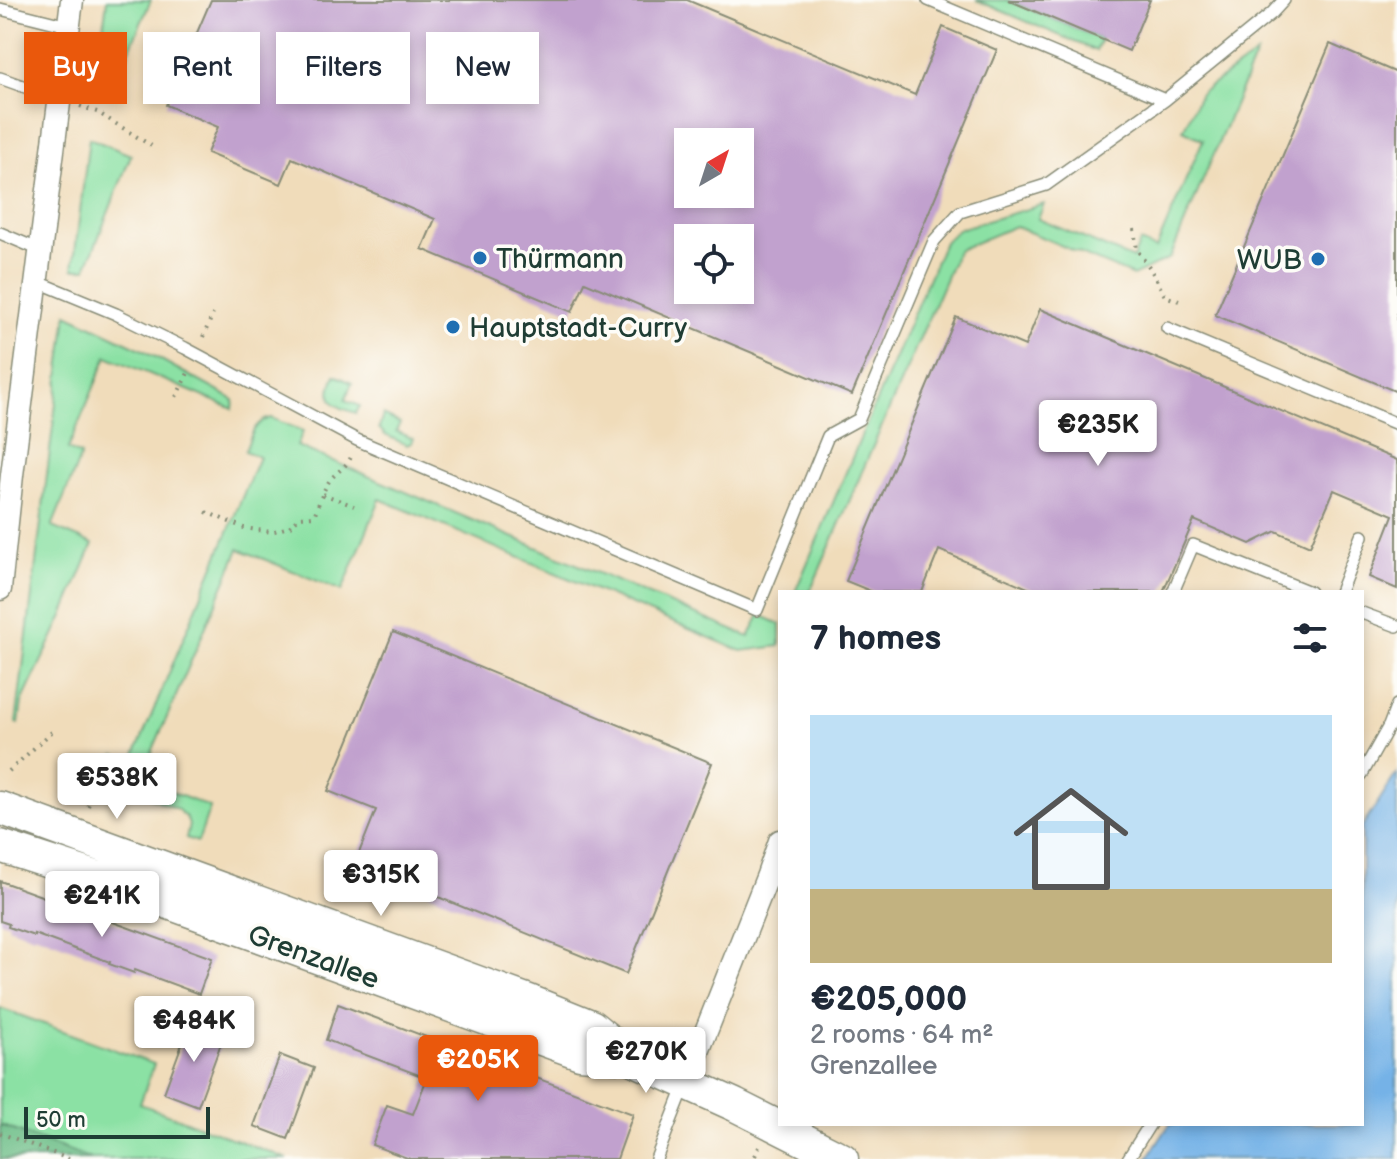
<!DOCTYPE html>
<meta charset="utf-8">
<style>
:root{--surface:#fff;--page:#f2f2f3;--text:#1f2937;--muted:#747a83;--line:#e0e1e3;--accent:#ea580c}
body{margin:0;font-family:"Balsamiq Sans",sans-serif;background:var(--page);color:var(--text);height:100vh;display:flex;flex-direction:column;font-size:30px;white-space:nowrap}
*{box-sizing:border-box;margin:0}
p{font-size:26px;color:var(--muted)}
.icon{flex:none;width:44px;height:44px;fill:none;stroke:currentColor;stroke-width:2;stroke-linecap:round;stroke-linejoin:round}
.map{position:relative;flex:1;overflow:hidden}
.details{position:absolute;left:778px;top:590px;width:586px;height:536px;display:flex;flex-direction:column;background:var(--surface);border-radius:0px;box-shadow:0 4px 12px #0003}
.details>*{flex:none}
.top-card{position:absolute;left:24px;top:32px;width:634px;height:72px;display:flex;gap:16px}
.needle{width:52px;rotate:39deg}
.controls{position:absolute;left:674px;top:128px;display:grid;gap:16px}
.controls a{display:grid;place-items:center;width:80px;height:80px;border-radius:0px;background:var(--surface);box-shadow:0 4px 12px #0003;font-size:40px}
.scale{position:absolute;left:24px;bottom:20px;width:186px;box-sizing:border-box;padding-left:8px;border:4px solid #1f3d34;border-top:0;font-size:22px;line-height:28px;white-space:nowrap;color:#1f3d34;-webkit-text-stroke:6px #fdfcf7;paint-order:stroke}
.price{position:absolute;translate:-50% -68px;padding:0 18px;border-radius:8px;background:#fff;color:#222;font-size:26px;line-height:52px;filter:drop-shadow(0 2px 4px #0008)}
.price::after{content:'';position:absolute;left:50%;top:48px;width:24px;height:18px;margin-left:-12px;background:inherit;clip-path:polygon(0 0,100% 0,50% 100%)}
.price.selected{background:var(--accent);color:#fff}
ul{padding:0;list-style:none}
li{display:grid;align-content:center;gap:16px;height:424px;padding:0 32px}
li+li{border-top:2px solid var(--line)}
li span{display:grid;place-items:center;height:248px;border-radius:0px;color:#555}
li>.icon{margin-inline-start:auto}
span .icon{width:144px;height:144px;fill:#fffc;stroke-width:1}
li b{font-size:34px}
h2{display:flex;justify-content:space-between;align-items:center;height:96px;padding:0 32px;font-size:34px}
.tag{padding:0 28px;border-radius:0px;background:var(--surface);box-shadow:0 4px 12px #0003;font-size:28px;line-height:72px}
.tag.selected{background:var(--accent);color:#fff}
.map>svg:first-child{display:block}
.green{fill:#8be1a4;stroke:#558f6c;stroke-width:2}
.forest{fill:#70bf8a;stroke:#487e5f;stroke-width:2}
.water{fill:#74b2e7;stroke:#4a788e;stroke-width:2}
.building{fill:#c1a1ce;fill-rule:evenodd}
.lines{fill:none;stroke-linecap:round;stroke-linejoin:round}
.service-casing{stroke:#888c77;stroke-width:14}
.minor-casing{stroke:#888c77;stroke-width:25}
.secondary-casing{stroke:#888c77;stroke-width:35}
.path{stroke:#888c77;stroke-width:4;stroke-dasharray:2 6;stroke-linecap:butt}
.service{stroke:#fff;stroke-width:11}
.minor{stroke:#fff;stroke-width:22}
.secondary{stroke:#fff;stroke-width:32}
.poi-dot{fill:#1f6fb2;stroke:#fdfcf7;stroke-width:3}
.labels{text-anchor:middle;stroke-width:7;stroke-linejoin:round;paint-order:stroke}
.poi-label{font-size:28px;fill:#1f3d34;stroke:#fdfcf7;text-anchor:start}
.street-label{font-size:28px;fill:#1f3d34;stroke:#fdfcf7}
</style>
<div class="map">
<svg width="1397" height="1159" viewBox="0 0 1397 1159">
<rect width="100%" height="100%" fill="#fdfcf7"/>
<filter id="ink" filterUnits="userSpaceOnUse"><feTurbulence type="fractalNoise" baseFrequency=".0125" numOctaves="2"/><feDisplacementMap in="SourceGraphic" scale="16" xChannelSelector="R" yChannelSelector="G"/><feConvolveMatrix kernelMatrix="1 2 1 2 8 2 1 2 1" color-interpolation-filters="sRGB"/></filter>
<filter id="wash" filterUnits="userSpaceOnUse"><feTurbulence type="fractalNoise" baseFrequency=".006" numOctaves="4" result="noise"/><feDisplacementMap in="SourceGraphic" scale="32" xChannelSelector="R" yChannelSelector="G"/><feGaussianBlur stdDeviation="1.8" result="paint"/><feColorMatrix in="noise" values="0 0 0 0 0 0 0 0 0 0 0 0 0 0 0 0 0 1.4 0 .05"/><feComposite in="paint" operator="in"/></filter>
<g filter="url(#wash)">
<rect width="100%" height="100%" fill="#f0dcba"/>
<path class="green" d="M107,0H151L115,84L97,76Z
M976,0H1008L1101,39L1096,51Z
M1256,54L1170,258L1133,276L1015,226L958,250L810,592H795L944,242L959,229L1044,204L1038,219L1133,259L1140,242L1156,249L1203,140L1183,130L1201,93Z
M89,138L131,155L86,269H73Z
M67,314L143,350L234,400L233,409L107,356L68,449L81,455L52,527L93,544L62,618L22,702L19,724L16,723Z
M335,375L352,383L345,400L360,406L356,413C331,405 324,401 335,375Z
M383,415L400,423L396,431L413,439L411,443L407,445L385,435L379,428Z
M271,418L303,431L297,446L749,637L760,615L780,624V646L741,651L380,499L342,591L239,549L140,780L210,807L198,842L186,838L189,825L186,817L177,809L120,784C110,775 111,767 115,755L132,762L259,457L245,451C251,436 254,421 271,418Z
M0,1008L154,1064L140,1104L288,1159H91L0,1125Z"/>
<path class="forest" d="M0,1125L91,1159H0Z"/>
<path class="water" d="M1397,773V1159H1147L1170,1124H1362V827Z"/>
<g id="blocks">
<path class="building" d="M211,0H687L915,95L943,27L997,50L852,395L585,282L572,312L422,249L435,219L292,158L281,184L207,153L218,127L166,105ZM688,142H740V194H688ZM688,238H740V290H688Z
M1008,0H1150L1129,51Z
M1330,44L1397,73V392L1215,315Z
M1040,309L1397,460V589L1369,577L1393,515L1334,490L1310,546L1276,531L1250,544L1194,520L1163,592H1037L939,550L922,592H873L846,581L956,317L1025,346Z
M393,632L712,763L626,974L355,863L376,810L328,791Z
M0,881L212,958L199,994L135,970L134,973L109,964L110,962L34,934V936L8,927L9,924L0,921Z
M338,1004L633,1114L617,1159H410L372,1145L387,1105L413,1114L427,1078L326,1040Z
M190,1022L224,1035L198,1106L164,1093Z
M280,1055L314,1068L288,1139L254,1126Z"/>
</g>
</g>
<g filter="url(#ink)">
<use href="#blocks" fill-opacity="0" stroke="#888c77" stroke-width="2"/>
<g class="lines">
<g class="service-casing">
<path id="service" d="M928,0L1165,100
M0,9L68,26
M0,78L59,99
M0,233L40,250
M36,281L116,314L185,348L357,440L757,610L828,436L859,419L934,241L960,212L1046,185L1165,100L1272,13L1284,0
M1167,328L1397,424
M1173,592L1193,545L1310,592
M1340,592L1362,536
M1362,613L1397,626
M1362,774L1389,726L1397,705
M656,1159L685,1085
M1128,1159L1150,1124"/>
</g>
<g class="minor-casing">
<path id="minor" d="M0,589L12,475L72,0
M686,1082L768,875L780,841"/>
</g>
<g class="secondary-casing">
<path id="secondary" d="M0,808L529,1001L591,1026L629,1057L735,1105L842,1159
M0,846L114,883L580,1053L629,1057"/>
</g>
<path class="path" d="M80,106L97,112L155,148
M1134,229L1137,250L1150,268L1165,296L1179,301
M203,337L213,314
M176,397L189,371
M323,494L354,506
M206,512L244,528L271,532L289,527L300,517L314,516C318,506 322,493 328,483C334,473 346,468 351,457
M9,771L55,729
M88,806L101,775
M0,1133L69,1159
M755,1156L759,1147"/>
<use href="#service" class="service"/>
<use href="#minor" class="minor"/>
<use href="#secondary" class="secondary"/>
</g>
</g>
<g class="poi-dot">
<circle cx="480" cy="258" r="8"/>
<circle cx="1318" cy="259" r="8"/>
<circle cx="453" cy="327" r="8"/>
</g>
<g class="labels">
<g class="poi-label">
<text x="496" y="268">Thürmann</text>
<text x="1302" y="269" text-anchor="end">WUB</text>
<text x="469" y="337">Hauptstadt-Curry</text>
</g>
<g class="street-label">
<text transform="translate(314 956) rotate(20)" y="10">Grenzallee</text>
</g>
</g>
</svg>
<div class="controls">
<a><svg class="needle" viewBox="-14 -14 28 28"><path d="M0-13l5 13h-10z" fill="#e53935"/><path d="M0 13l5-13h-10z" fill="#747a83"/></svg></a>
<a><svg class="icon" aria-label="locate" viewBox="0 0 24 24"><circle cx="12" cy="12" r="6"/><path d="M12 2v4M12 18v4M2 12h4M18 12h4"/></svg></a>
</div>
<div class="scale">50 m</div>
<b class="price" style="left:1098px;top:468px">€235K</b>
<b class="price" style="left:117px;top:821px">€538K</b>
<b class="price" style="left:381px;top:918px">€315K</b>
<b class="price" style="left:102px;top:939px">€241K</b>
<b class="price" style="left:194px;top:1064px">€484K</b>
<b class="price" style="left:646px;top:1095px">€270K</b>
<b class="price selected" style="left:478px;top:1103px">€205K</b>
<div class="top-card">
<a class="tag selected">Buy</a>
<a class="tag">Rent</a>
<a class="tag">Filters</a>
<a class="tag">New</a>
</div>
<section class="details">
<h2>7 homes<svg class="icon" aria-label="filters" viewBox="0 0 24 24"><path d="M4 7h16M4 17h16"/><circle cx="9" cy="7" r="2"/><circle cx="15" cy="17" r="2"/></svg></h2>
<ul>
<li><span style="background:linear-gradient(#bfe0f5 70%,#c2b280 0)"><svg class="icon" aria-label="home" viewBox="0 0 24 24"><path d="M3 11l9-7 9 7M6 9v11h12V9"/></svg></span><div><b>€205,000</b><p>2 rooms · 64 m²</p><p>Grenzallee</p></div></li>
</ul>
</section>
</div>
